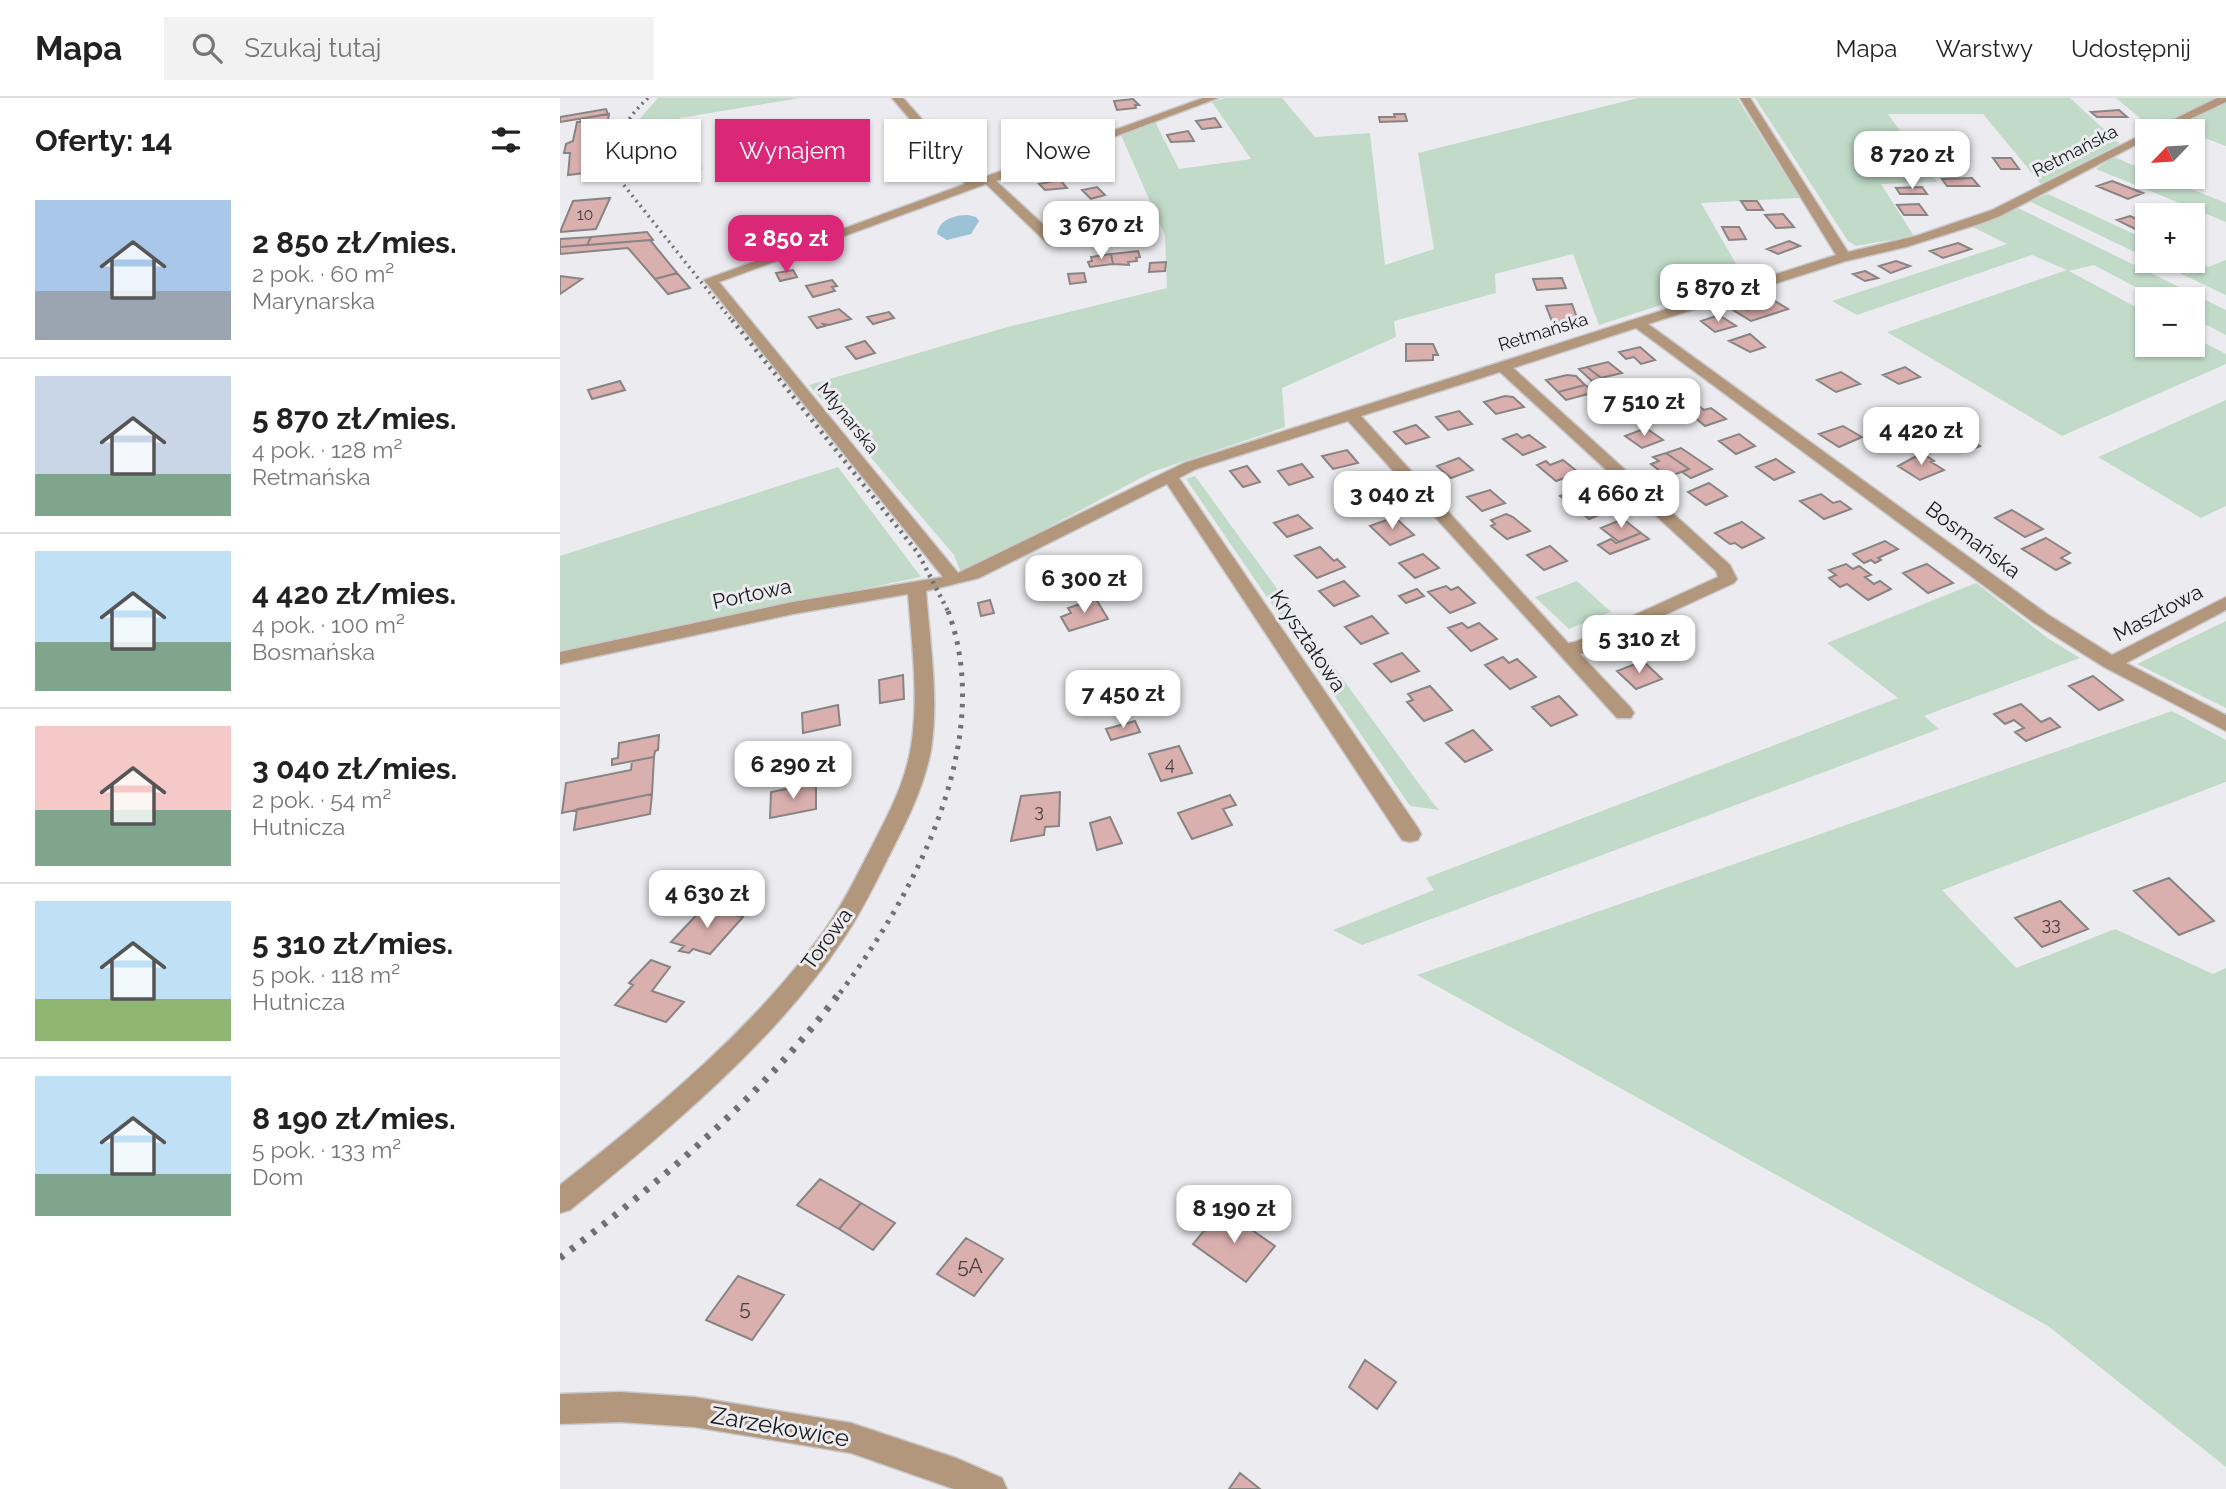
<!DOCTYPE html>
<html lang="pl">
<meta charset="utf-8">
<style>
:root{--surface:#fff;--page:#f2f2f2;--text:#222;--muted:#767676;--line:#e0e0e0;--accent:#db2777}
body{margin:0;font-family:Raleway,sans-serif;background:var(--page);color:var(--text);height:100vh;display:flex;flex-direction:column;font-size:26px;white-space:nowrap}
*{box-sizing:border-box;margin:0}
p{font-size:23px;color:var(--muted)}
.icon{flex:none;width:38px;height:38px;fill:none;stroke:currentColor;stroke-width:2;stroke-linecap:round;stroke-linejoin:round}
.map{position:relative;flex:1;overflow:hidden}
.details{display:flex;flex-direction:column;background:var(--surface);width:560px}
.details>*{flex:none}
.top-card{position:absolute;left:21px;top:21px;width:665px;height:63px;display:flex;gap:14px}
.needle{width:46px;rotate:245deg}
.controls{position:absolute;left:1575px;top:21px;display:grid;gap:14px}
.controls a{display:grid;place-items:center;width:70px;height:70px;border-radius:0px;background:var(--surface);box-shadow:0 2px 5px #0004;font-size:35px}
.price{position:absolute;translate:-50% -60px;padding:0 16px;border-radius:14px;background:#fff;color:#222;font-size:23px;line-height:46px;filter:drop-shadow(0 2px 4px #0008)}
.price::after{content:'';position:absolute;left:50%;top:42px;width:21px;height:16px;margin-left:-10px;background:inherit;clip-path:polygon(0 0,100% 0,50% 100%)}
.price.active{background:var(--accent);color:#fff}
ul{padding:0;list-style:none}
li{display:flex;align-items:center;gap:21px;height:175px;padding:0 35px}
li+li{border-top:2px solid var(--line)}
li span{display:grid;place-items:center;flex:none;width:196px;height:140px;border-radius:0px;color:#555}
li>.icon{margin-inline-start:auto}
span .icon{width:84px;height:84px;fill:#fffc;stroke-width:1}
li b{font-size:30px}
h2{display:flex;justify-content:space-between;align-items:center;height:84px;padding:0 35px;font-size:30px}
.chip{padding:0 24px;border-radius:0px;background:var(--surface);box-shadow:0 2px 5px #0004;font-size:24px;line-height:63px}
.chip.active{background:var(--accent);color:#fff}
header{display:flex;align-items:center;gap:42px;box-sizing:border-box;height:98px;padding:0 35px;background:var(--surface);border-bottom:2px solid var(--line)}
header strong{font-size:33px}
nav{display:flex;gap:38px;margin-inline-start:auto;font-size:24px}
.search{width:490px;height:63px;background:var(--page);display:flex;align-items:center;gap:18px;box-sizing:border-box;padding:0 24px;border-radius:0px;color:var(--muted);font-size:26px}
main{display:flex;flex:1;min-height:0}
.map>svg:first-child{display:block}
.green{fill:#c1dbc8}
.water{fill:#9cc2d6}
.building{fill:#dab0af;stroke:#888484;stroke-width:2}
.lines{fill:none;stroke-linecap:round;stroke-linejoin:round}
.minor-casing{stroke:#cacace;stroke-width:3}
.minor{fill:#b2977c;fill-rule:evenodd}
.rail-far3{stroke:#707173;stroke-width:3.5;stroke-dasharray:2 4.5;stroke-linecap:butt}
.rail-far2{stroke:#707173;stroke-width:4.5;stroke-dasharray:2.5 5;stroke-linecap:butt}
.rail-far1{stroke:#707173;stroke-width:5;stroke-dasharray:3.5 7;stroke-linecap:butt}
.rail{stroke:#707173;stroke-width:7;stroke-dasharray:4.5 9;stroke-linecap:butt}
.labels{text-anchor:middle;stroke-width:6;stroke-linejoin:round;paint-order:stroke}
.far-number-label{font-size:16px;fill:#494040}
.far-street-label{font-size:18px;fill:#191a1b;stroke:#ececf0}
.number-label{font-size:18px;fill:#494040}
.street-label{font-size:21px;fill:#191a1b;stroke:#ececf0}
.near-number-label{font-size:21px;fill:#494040}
.near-street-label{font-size:24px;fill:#191a1b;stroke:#ececf0}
</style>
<header>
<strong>Mapa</strong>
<div class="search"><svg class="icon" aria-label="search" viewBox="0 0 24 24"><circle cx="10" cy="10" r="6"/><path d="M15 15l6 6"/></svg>Szukaj tutaj</div>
<nav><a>Mapa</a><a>Warstwy</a><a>Udostępnij</a></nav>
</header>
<main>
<section class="details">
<h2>Oferty: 14<svg class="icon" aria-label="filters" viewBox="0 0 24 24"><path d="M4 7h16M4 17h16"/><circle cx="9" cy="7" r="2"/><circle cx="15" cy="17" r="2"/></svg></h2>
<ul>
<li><span style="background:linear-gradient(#a9c7e8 65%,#9aa5b1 0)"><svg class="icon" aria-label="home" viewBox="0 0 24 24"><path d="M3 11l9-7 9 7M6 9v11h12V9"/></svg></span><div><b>2 850 zł/mies.</b><p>2 pok. · 60 m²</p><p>Marynarska</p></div></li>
<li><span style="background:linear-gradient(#c9d6e8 70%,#7fa58c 0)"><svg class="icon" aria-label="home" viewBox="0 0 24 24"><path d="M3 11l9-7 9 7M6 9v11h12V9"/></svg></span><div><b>5 870 zł/mies.</b><p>4 pok. · 128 m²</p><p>Retmańska</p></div></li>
<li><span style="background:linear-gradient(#bfe0f5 65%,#7fa58c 0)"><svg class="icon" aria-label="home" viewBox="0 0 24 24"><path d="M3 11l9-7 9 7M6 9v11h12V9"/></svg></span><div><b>4 420 zł/mies.</b><p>4 pok. · 100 m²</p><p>Bosmańska</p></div></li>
<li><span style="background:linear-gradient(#f6c9c9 60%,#7fa58c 0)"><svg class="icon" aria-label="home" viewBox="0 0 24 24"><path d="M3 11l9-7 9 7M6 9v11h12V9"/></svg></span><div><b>3 040 zł/mies.</b><p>2 pok. · 54 m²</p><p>Hutnicza</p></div></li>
<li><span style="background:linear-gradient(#bfe0f5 70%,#8fb573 0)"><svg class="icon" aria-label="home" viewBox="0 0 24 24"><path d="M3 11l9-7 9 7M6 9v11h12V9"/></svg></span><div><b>5 310 zł/mies.</b><p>5 pok. · 118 m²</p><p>Hutnicza</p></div></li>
<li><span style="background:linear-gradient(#bfe0f5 70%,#7fa58c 0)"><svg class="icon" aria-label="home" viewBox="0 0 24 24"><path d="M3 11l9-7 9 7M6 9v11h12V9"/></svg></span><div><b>8 190 zł/mies.</b><p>5 pok. · 133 m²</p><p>Dom</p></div></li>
</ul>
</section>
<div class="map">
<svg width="1666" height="1391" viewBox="0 0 1666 1391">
<rect width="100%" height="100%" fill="#ececf0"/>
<path class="green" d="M98,0H240L120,20L143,72L77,84L64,53L76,25Z
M665,0H722L755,39L810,35L825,167L874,151L858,55L1078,0H1177L1240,100L1141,105L1184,180L1039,227L1013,156L935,176L936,195L834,223L836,239L722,290L725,329L592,374L425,463L400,473L394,457L249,287L444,230L607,190L605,138L561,37L595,24L619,71L691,61L652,4Z
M1195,0H1510L1560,46L1481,86L1423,16H1328L1377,84L1321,86L1354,138L1296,148L1288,143Z
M1556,0H1657L1592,30Z
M1666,5V48L1616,29Z
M1554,59L1587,73V79H1601L1666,105V124L1536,71Z
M1488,96L1587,142V160L1469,103Z
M1458,110L1666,212V237L1633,220V201H1598L1534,167L1509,173L1587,215V247H1633V239L1666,256V266L1502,338L1327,234L1507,172L1472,157L1297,217L1272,203L1447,146L1413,129Z
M1666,162V197L1594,163H1633L1648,169Z
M1666,302V408L1641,420L1538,359Z
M278,369L361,479L0,553V458Z
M635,378L873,705L879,712L850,708L626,381Z
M1017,483L1051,514L1009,531L975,499Z
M1416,485L1489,541L1520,560L1364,618L1379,631L802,847L773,832L874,792L866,780L1338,600L1267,545Z
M1666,523V610L1577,566Z
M1612,613L1666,642V684L1382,792L1456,870L1555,831L1653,876L1666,870V1369L1488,1228L857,877Z"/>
<path class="water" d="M408,117L416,119L419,123L411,136L387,142L377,136C379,121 395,117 408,117Z"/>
<path class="building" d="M573,1L579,7H575L576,10L557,12L554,3Z
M46,11L48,16L0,24V19Z
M1559,12L1567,19H1537L1531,14Z
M49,16L40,73L8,77L10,55H4L6,46L13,43L17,24H21L20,21Z
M834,16H845L847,23L820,24L819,19H835Z
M655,20L661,29L642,31L636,23Z
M227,24L229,27L233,26L234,28L230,29L232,32L213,36L208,27Z
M628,33L634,43L611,44L607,37Z
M1349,34H1373L1392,60H1368Z
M269,35L275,46L252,50L249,42L252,41L251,38Z
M1433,60H1451L1459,71H1441Z
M535,68L544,78L523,82L513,76L517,75L514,72Z
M1412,80L1419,88H1387L1382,81Z
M500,82L507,90L485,92L479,86Z
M1552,83L1583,95L1568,101L1537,88Z
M537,89L545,97L531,101L522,92Z
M1362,89L1367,96H1340L1336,90Z
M50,100L36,131L0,134L13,103Z
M1181,103H1197L1203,112H1187Z
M1359,106L1367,117H1344L1337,107Z
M1223,116L1234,129L1216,130L1205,117Z
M1570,118L1587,126V128L1577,132L1557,122Z
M1162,129H1179L1186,141L1169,142Z
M87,134L93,142L27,147L31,139Z
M31,139L27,147L0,149V141Z
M90,142L117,175L95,181L68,150L0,156V149Z
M1229,143L1240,148L1218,156L1207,151Z
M1398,145L1411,151L1383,160L1370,153Z
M578,153L580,159L576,160L577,163L568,164L569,167L553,166L551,156Z
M551,156L553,166L530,169L528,164L532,163L531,159Z
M1336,163L1350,168L1331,175L1319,168Z
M606,164L605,173L589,174L590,165Z
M233,172L237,179L220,183L216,175Z
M1305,173L1318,180L1305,183L1293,176Z
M117,175L130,190L108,196L95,181Z
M524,175L526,184L510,186L508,176Z
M0,178L22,181L0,196Z
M1002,180L1006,190L977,192L973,181Z
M272,182L277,188L272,189L275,193L253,199L246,188Z
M1210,200L1228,211L1191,223L1173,212L1182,209L1187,212L1204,207L1199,204Z
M1012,206L1019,225L993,226L986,208Z
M279,211L291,221L269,227L263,226L265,228L257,230L249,219Z
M329,214L334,220L313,226L307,219Z
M1159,217L1176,228L1155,234L1141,223Z
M1190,236L1205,249L1190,254L1169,243Z
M305,243L315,255L296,261L286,249Z
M846,246H873L878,257H873V262L846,263Z
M1080,249L1095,262L1081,266L1074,259L1066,261L1059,254Z
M1048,264L1062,275L1041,280L1027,269Z
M1027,269L1041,280L1032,283L1019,271Z
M1345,269L1360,279L1339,286L1323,277Z
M1281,274L1300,286L1276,294L1257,282Z
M1007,277L1016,278L1025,287L998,294L986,282Z
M60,283L65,292L32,301L28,292Z
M1025,287L1035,294L1006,302L998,294Z
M1114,287L1130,297L1110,305L1094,294Z
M945,298L953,299L964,309L936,316L924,304Z
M1053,306L1069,318L1048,325L1032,313Z
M1139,308L1144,312L1151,310L1166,321L1145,328L1126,312Z
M899,313L912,326L888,332L876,319Z
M856,327L869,339L846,346L834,334Z
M1283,328L1302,339L1279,349L1259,336Z
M1086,330L1103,342L1082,350L1065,338Z
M1396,334L1420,348L1406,354L1382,340Z
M957,336L962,340L969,337L985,349L963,357L943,341Z
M1179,336L1195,348L1176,356L1159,343Z
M1121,350L1152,371L1131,380L1122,374L1129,371L1106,355Z
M787,352L798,365L773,371L762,358Z
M1106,355L1129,371L1108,379L1091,366L1099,363L1093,359Z
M1362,355L1374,363L1371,364L1384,372L1360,382L1338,368Z
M899,360L913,372L891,380L877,368Z
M1216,361L1234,374L1214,382L1196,369Z
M1003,362L1019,375L996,383L977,367L986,363L990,367Z
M742,366L753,379L729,387L718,373Z
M687,368L700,384L683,389L670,373Z
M1149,385L1167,398L1146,407L1128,394Z
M930,392L945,405L922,413L907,399Z
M1027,393L1044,407L1022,415L1000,398L1009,394L1014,398Z
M807,394L821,408L798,416L783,403Z
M1261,396L1273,405L1280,403L1291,411L1264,421L1240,403Z
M1044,407L1051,412L1029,421L1022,415Z
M1452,412L1483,431L1465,439L1435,420Z
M946,416L953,419L970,433L947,441L931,428L935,426L931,422Z
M738,417L752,430L727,439L714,425Z
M832,420L839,423L854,437L830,447L810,428Z
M1063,421L1081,435L1059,444L1041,430Z
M1182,424L1204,440L1182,450L1175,445L1170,446L1155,435Z
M1081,435L1089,441L1050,456L1038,447L1051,441L1056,445Z
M1486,440L1510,455L1501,460L1510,465L1496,472L1462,451Z
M1325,443L1338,451L1318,460L1321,462L1315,465L1311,462L1304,465L1293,456Z
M990,448L1007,463L984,472L967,457Z
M760,449L774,463L777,461L785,469L757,480L735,458Z
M863,456L879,470L855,480L839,465Z
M1286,466L1293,471L1299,468L1311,477L1305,479L1314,486L1320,483L1331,491L1308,502L1287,486L1280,489L1269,480L1276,477L1269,472Z
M1367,466L1393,485L1368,495L1343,475Z
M784,483L799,498L774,508L759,493Z
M886,488L891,492L898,489L915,505L890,515L868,494Z
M857,491L864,498L846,505L839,498Z
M536,501L548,521L509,533L501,519L511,515L508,510Z
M430,502L434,515L421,518L418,505Z
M812,518L828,535L801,546L785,529Z
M902,525L908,530L919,525L937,541L911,553L888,530Z
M842,555L859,573L831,584L814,566Z
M943,559L949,565L957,561L976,579L950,591L925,567Z
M1083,563L1102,581L1076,591L1057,573Z
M343,577L344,601L320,605L319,582Z
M1533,578L1563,602L1539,612L1509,588Z
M870,588L892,612L864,623L847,604L853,602L848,596Z
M999,598L1017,617L991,628L972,609Z
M1461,606L1481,624L1490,620L1500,629L1466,643L1455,634L1464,630L1454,622L1445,626L1434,616Z
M278,607L280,627L243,635L242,615Z
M575,623L580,634L551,642L546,631Z
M913,632L932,652L905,664L886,645Z
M99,637L98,652L95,653L94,659L52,667V661L58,660L59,645Z
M619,648L632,675L601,683L589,656Z
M94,659L92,696L2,715L6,685L71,672L72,663Z
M256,685V711L210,720L211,694Z
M500,694L499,728L485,729L484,737L451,743L461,698Z
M92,696L90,716L14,732L17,711Z
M670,697L676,707L663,711L672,727L632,741L618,715Z
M550,719L562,745L537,752L530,725Z
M1609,780L1654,823L1619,837L1574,793Z
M1500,803L1528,831L1482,849L1455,820Z
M145,808L183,819L150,856L133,851L129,855L119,853L124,848L111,844Z
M91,862L110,869L92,893L124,904L106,924L55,907L73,887L69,885Z
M260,1081L301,1105L279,1131L237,1107Z
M301,1105L335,1125L313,1152L279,1131Z
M662,1111L715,1148L686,1184L633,1146Z
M406,1140L443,1161L414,1198L377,1176Z
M178,1178L224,1197L192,1242L146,1222Z
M805,1262L836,1284L817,1311L789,1289Z
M680,1375L700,1391H669Z"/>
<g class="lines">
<g class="minor-casing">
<path id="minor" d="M332,0H343L416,82L643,0H658L436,83L499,141V147H489L426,86L159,184L398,475L624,365L1276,157L1180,0H1190L1288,154L1356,138L1432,112L1587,34V41L1440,118L1422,125L1346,149L1286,163L1088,226L1487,516L1552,557L1666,499V512L1566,565L1666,617V633L1544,569L1473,524L1076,230L953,270L1170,467L1177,481L1174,485L1020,556L1071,610L1074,615L1071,620H1057L788,323L636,371L619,380L858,730L861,736L858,742L850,744L842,742L607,386L419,480L366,493C370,546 379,600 371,652C364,689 347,723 330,756C316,784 302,813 284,840C216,943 105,1035 10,1112L0,1115V1087C95,1012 195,930 266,830C283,806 296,779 310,752C327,719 345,686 351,649C359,599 352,547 348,496L233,516L0,566V554L233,504L383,479L144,182L405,86ZM940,274L1156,473L1158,479L1015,544L1008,545L801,318Z
M1657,0H1666V4L1604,33H1590Z
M60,1294L134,1299L291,1325L396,1360L442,1380L447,1391H394L291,1355L134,1329L60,1324L0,1326V1296Z"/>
</g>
<use href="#minor" class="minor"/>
<path class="rail-far3" d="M88,0C61,25 50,50 63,86L173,224"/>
<path class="rail-far2" d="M172,222L358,455L389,515"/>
<path class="rail-far1" d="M280,895C356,794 436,642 388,513"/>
<path class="rail" d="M0,1160C103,1082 203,997 281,893"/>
</g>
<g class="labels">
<g class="far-number-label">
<text x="25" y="122">10</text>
</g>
<g class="far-street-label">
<text transform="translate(1515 53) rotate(-27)" y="6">Retmańska</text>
<text transform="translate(983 234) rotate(-17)" y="6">Retmańska</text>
<text transform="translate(288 320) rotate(51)" y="6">Młynarska</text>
</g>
<g class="number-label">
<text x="610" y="672">4</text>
<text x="479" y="719">3</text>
<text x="1491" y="832">33</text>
</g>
<g class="street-label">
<text transform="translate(1413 442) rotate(37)" y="7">Bosmańska</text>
<text transform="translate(192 496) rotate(-12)" y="7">Portowa</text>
<text transform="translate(1598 515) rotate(-28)" y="7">Masztowa</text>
<text transform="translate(748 543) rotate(56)" y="7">Kryształowa</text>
<text transform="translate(267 841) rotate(-54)" y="7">Torowa</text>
</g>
<g class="near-number-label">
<text x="410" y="1175">5A</text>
<text x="185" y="1217">5</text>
</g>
<g class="near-street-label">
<text transform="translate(220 1329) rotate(10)" y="8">Zarzekowice</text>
</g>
</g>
</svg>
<div class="controls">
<a><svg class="needle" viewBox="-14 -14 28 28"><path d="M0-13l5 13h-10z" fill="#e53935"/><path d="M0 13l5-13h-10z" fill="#767676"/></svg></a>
<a>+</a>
<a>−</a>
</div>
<b class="price" style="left:1352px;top:93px">8 720 zł</b>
<b class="price" style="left:541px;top:163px">3 670 zł</b>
<b class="price active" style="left:226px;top:177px">2 850 zł</b>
<b class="price" style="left:1158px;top:226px">5 870 zł</b>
<b class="price" style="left:1084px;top:340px">7 510 zł</b>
<b class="price" style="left:1361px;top:369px">4 420 zł</b>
<b class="price" style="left:1061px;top:432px">4 660 zł</b>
<b class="price" style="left:832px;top:433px">3 040 zł</b>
<b class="price" style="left:524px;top:517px">6 300 zł</b>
<b class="price" style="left:1079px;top:577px">5 310 zł</b>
<b class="price" style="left:563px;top:632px">7 450 zł</b>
<b class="price" style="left:233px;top:703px">6 290 zł</b>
<b class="price" style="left:147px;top:832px">4 630 zł</b>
<b class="price" style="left:674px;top:1147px">8 190 zł</b>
<div class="top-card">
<a class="chip">Kupno</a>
<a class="chip active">Wynajem</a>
<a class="chip">Filtry</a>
<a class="chip">Nowe</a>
</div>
</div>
</main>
